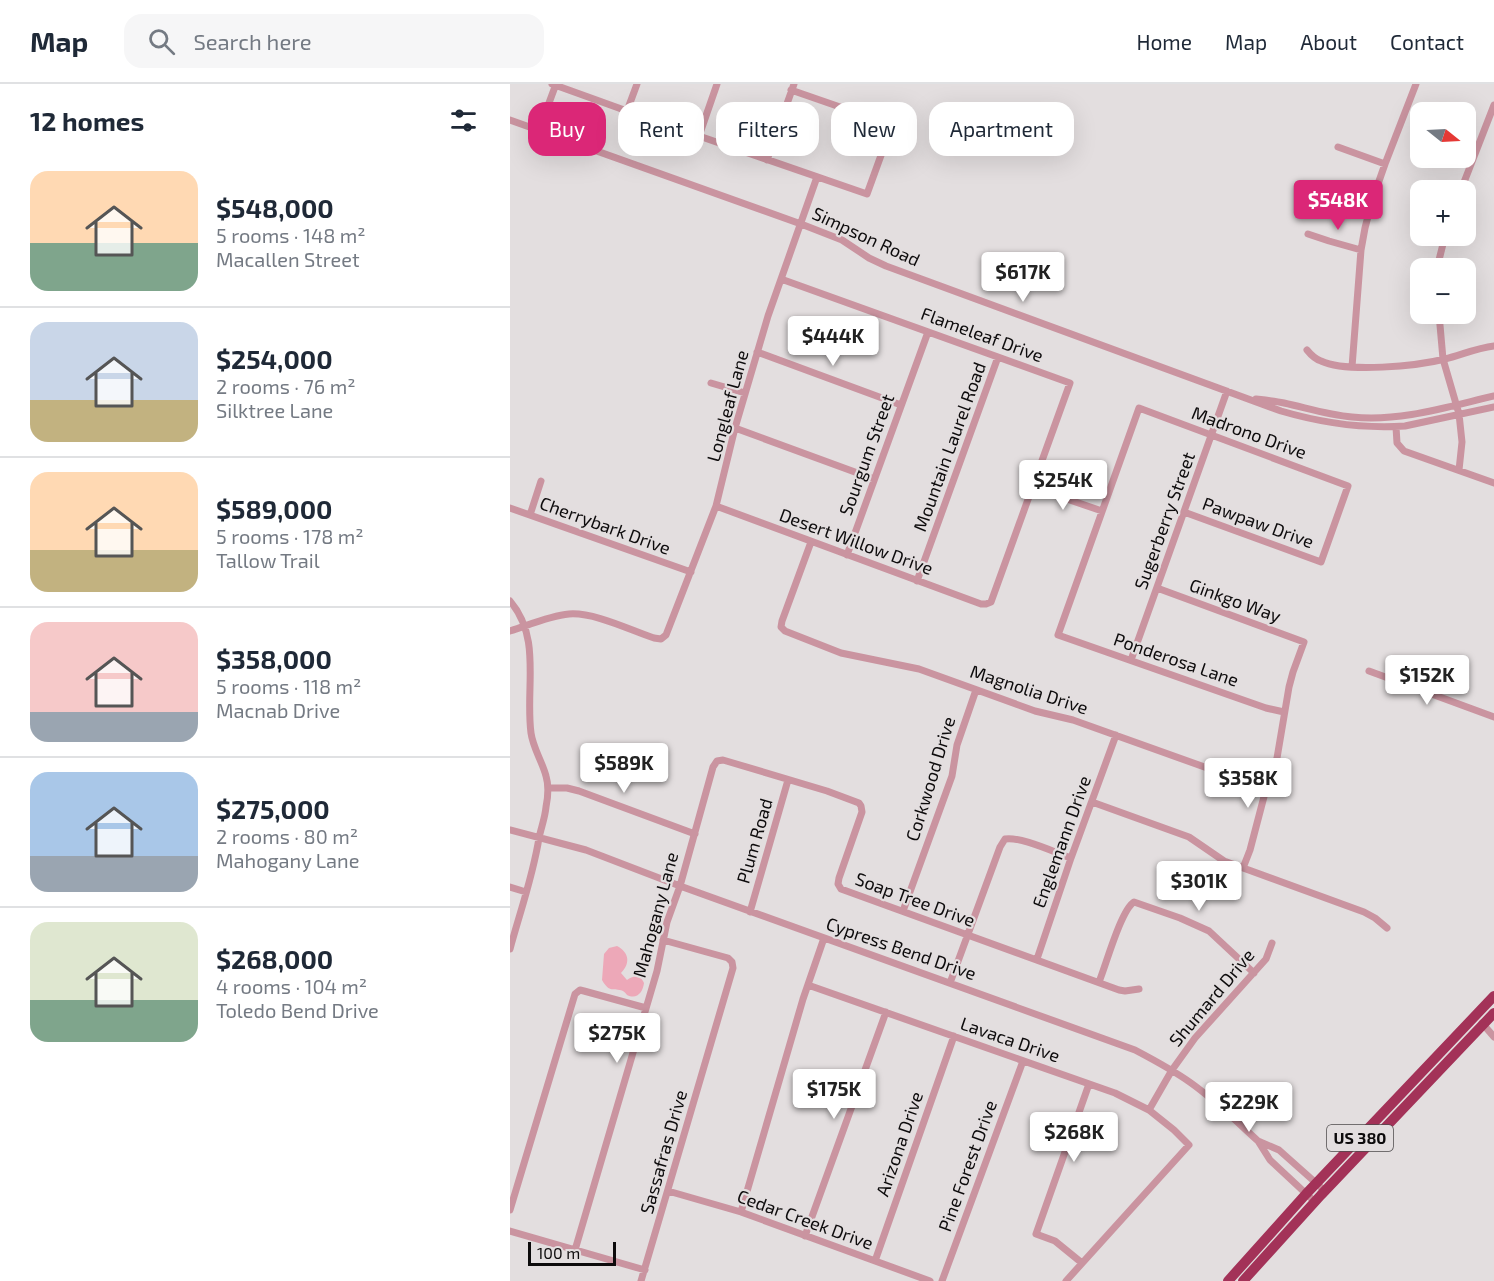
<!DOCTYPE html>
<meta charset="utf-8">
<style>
:root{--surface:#fff;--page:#f6f6f7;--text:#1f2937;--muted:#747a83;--line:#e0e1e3;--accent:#db2777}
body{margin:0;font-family:"Exo 2",sans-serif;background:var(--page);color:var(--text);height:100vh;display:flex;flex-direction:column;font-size:22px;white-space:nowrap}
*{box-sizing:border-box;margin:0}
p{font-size:20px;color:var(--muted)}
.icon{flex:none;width:33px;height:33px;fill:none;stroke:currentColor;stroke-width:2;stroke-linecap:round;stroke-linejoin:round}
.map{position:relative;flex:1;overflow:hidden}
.side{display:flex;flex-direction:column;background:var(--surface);width:510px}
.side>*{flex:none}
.top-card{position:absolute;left:18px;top:18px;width:570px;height:54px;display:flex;gap:12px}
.needle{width:39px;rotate:108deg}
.controls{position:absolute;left:900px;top:18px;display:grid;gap:12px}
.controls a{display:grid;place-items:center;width:66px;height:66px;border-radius:12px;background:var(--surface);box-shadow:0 6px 24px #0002;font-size:30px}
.scale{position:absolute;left:18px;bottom:15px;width:88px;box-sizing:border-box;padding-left:6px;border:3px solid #0d0b0c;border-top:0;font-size:16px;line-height:21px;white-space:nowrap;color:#0d0b0c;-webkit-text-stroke:4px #e3dedf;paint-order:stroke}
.price{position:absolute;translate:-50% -51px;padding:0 14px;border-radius:6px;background:#fff;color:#222;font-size:20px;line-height:39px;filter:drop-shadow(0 2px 3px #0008)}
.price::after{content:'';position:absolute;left:50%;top:36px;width:18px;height:14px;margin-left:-9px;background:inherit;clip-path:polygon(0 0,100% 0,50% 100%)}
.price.current{background:var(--accent);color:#fff}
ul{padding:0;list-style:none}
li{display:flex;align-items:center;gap:18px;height:150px;padding:0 30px}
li+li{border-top:2px solid var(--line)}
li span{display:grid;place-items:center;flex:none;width:168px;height:120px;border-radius:18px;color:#555}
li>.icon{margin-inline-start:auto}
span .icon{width:72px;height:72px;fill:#fffc;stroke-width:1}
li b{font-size:26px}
h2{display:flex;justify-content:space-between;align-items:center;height:72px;padding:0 30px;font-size:26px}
.tag{padding:0 21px;border-radius:18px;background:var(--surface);box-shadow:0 6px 24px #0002;font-size:21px;line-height:54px}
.tag.current{background:var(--accent);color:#fff}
header{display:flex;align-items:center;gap:36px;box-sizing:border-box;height:84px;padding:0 30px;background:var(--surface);border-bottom:2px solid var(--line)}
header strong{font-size:28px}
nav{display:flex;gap:33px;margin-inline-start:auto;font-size:21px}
.search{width:420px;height:54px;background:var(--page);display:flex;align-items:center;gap:15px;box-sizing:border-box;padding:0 21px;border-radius:18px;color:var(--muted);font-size:22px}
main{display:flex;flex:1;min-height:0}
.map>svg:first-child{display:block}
.green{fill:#eda8b8}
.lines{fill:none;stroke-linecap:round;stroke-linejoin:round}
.minor{stroke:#ca94a0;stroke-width:7}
.highway{stroke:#a33258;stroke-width:10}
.labels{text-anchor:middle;stroke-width:4.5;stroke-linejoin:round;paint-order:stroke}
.shield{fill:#e3dedf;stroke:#4d4a4b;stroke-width:1.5}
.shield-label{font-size:16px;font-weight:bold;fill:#0d0b0c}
.street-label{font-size:18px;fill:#0d0b0c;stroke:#e3dedf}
</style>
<header>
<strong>Map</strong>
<div class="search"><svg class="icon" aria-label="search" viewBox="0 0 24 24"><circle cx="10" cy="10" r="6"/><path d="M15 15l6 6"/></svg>Search here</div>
<nav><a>Home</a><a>Map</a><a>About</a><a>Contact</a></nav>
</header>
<main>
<section class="side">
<h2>12 homes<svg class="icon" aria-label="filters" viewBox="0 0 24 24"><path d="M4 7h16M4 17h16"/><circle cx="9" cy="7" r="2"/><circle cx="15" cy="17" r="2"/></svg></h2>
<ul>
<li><span style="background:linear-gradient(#ffd9b3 60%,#7fa58c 0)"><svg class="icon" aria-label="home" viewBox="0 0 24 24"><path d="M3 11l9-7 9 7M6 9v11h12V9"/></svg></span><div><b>$548,000</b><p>5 rooms · 148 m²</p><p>Macallen Street</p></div></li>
<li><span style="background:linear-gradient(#c9d6e8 65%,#c2b280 0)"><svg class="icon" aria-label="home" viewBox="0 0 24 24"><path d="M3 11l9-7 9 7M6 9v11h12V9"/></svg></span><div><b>$254,000</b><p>2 rooms · 76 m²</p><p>Silktree Lane</p></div></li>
<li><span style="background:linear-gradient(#ffd9b3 65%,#c2b280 0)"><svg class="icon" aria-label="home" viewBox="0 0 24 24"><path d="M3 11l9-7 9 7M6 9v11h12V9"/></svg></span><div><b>$589,000</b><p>5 rooms · 178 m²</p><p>Tallow Trail</p></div></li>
<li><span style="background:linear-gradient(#f6c9c9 75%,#9aa5b1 0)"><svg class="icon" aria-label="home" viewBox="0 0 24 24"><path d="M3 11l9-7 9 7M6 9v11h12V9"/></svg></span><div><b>$358,000</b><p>5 rooms · 118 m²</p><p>Macnab Drive</p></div></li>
<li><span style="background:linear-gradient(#a9c7e8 70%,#9aa5b1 0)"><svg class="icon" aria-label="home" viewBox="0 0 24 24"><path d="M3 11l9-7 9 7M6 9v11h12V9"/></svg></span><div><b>$275,000</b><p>2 rooms · 80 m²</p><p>Mahogany Lane</p></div></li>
<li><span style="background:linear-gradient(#dfe7d0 65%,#7fa58c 0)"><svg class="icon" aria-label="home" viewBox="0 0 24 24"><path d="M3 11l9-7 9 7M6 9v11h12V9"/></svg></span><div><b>$268,000</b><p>4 rooms · 104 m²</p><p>Toledo Bend Drive</p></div></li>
</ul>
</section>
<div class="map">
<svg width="984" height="1197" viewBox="0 0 984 1197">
<rect width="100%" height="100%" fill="#e3dedf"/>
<path class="green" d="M107,862C120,869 120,880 111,889L117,896C123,892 130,890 134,899C133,908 127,916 117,911C116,910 115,908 113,907C103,903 100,910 92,896L94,870L99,864Z"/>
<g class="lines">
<path class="minor" d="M42,0L117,27L127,0
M207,0L189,52L357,110L382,41L281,6
M0,36L291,140L332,156L359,174L376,182L771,327C812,339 852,345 895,342L984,323
M29,46L46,0
M828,63L875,80
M257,76L284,0
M951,106L984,21
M798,150L819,157L851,166
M929,184V176L935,152
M929,230L933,275L949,330L952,358L949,386
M797,266C801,271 805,275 811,277C837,289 907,282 935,275C951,271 967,264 984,262
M247,268L391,321
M842,283L851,166L855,144L862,117L875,80L906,0
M201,299L235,309
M746,315C755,316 765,317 774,319C797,324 818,331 842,333C890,338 937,323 984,312
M886,343L887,359L894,367L984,399
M225,344L364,395
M522,403L592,427
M206,422L471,520H476L481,518L560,299L271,195
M0,424L181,488
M674,428L811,478L838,402L629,324L548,551L756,624L774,628
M20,431L31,397
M301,458L272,537L271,543L275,547L331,569L409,585L525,627L563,636L756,705
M337,471L418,248
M407,497L488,273
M647,504L794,558L783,588L779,603L767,674L756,705L740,766L733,784
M0,517C32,554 15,604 21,649C23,664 32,677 36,692C39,702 38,713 36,723C35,734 31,744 29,754C23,792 10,828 0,865
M0,547C19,541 39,532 59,530C84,528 120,546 144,554L151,555L156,551L206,422L225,344L258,232L307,93
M621,576L717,307
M859,587L984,633
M38,704H57L69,707L185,750
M582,718L679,753L714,777L854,828L865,834L877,844
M0,746L76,766L170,802L625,966C644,976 663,986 681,999C705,1016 726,1037 748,1057
M0,803L16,808
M393,827L442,692L447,661L466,606
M240,828L278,696
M527,875L561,774L606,651
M589,898C596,881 611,826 624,818L670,834L699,847L744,889
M440,899L490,763L495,755C510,752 546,769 561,774
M298,901L605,1009L639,1026L664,1046L679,1061L556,1197
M972,939L984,953
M639,1026L662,986L685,954L756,875L762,859
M158,1107L231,1128L420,1197
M805,1118L760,1076L748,1057L769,1066L815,1107
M0,1126L65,910L70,906L74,907L136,924
M231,1128L293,915L314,854
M0,1147L135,1186
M295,1152L376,928
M65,1166L147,887L157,838L170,802L203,683L207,677L213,676L317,707L349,719L351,722L352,728L329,794L328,800L331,805L609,906L615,907L629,905
M365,1177L444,952
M572,1179L545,1157L526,1150L579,1000
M131,1197L223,884L222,878L218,874L153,856
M432,1197L513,977"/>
<path class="highway" d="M718,1197L796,1110L984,912
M733,1197L811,1111L984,929"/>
</g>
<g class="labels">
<rect class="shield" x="817" y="1041" width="66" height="26" rx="4.5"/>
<g class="shield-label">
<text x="850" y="1060">US 380</text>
</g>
<g class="street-label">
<text transform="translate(356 153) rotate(25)" y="6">Simpson Road</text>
<text transform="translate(472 251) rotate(20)" y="6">Flameleaf Drive</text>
<text transform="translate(218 322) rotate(-75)" y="6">Longleaf Lane</text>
<text transform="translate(739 349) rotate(20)" y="6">Madrono Drive</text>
<text transform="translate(440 363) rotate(-70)" y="6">Mountain Laurel Road</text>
<text transform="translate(357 371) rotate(-70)" y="6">Sourgum Street</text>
<text transform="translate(655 437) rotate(-70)" y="6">Sugerberry Street</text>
<text transform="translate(748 439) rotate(20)" y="6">Pawpaw Drive</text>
<text transform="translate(95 442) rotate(20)" y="6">Cherrybark Drive</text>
<text transform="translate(346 458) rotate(20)" y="6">Desert Willow Drive</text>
<text transform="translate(725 517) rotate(20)" y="6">Ginkgo Way</text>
<text transform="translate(666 576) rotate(19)" y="6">Ponderosa Lane</text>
<text transform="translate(519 606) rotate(18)" y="6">Magnolia Drive</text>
<text transform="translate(421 695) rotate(-73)" y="6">Corkwood Drive</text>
<text transform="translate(245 757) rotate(-74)" y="6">Plum Road</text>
<text transform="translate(552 758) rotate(-70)" y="6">Englemann Drive</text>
<text transform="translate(405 816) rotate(20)" y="6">Soap Tree Drive</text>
<text transform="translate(146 831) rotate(-75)" y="6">Mahogany Lane</text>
<text transform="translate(391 865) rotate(19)" y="6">Cypress Bend Drive</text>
<text transform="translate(702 914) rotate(-50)" y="6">Shumard Drive</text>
<text transform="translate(500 956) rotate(19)" y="6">Lavaca Drive</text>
<text transform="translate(390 1060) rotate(-71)" y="6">Arizona Drive</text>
<text transform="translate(154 1068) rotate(-74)" y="6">Sassafras Drive</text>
<text transform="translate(458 1082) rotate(-70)" y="6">Pine Forest Drive</text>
<text transform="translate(295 1136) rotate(20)" y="6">Cedar Creek Drive</text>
</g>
</g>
</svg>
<div class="controls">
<a><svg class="needle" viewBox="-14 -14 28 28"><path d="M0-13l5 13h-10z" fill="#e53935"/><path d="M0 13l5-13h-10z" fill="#747a83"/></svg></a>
<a>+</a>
<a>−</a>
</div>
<div class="scale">100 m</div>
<b class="price current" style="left:828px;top:147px">$548K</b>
<b class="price" style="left:513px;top:219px">$617K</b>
<b class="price" style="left:323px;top:283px">$444K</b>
<b class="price" style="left:553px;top:427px">$254K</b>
<b class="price" style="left:917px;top:622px">$152K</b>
<b class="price" style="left:114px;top:710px">$589K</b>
<b class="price" style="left:738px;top:725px">$358K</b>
<b class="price" style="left:689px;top:828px">$301K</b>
<b class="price" style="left:107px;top:980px">$275K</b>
<b class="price" style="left:324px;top:1036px">$175K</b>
<b class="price" style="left:739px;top:1049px">$229K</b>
<b class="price" style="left:564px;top:1079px">$268K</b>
<div class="top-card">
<a class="tag current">Buy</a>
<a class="tag">Rent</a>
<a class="tag">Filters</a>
<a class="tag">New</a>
<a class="tag">Apartment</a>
</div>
</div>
</main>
